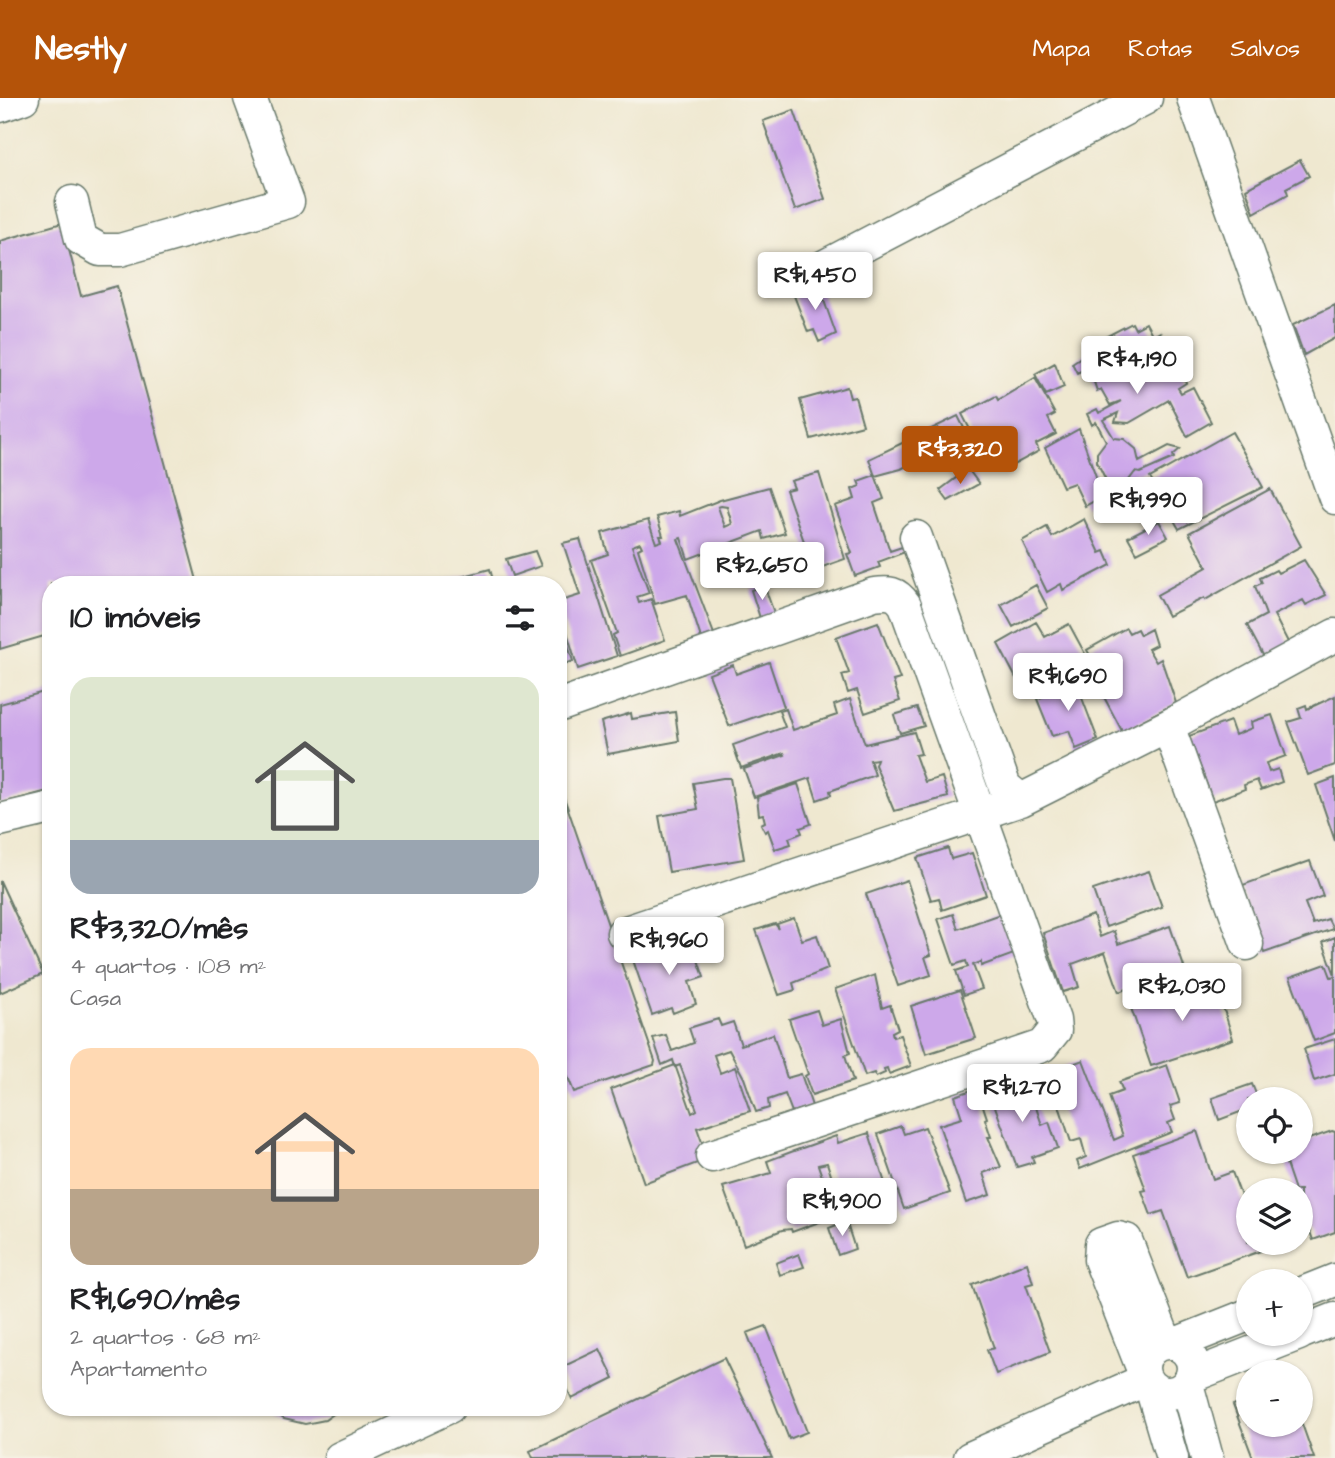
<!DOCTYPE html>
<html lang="pt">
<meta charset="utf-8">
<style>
:root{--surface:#fff;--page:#f6f6f6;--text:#202124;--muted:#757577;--accent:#b45309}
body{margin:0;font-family:"Architects Daughter",sans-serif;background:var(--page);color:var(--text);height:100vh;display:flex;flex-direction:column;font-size:26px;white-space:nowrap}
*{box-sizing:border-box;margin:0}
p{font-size:23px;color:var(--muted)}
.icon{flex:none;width:38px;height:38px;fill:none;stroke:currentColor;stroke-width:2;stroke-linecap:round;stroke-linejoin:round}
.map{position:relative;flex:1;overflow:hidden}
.side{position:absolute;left:42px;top:478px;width:525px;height:840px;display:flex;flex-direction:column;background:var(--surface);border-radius:28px;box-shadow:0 2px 5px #0004}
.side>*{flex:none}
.controls{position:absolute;left:1236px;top:989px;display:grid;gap:14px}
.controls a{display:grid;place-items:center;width:77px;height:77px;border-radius:50%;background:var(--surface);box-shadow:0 2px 5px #0004;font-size:35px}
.price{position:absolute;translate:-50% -60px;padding:0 16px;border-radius:7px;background:#fff;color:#222;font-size:23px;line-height:46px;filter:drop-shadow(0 2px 4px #0008)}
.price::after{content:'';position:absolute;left:50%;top:42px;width:21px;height:16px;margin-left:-10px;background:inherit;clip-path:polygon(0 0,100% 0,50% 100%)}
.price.current{background:var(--accent);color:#fff}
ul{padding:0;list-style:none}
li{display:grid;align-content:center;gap:14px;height:371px;padding:0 28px}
li span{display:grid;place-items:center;height:217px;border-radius:21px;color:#555}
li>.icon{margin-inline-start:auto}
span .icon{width:126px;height:126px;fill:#fffc;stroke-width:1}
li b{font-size:30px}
h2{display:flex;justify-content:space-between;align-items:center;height:84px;padding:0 28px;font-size:30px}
header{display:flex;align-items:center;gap:42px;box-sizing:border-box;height:98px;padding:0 35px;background:var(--accent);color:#fff}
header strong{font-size:33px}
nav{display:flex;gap:38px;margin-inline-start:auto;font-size:24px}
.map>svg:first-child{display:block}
.building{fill:#cda8ea;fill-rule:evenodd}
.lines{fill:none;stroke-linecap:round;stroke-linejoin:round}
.minor-casing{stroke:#68796b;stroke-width:35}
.minor{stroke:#fff;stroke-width:32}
</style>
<header>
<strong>Nestly</strong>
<nav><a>Mapa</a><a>Rotas</a><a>Salvos</a></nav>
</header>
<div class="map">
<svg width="1335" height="1360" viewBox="0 0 1335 1360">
<rect width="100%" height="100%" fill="#f7f3e8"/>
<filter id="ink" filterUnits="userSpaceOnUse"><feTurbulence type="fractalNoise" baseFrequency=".0143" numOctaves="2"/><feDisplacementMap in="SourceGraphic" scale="14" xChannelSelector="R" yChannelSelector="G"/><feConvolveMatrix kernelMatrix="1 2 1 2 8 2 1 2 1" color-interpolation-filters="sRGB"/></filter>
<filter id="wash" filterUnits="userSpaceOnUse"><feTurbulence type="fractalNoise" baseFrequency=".00686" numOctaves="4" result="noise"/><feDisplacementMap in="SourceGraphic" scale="28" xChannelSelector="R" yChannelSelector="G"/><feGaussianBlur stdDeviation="1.57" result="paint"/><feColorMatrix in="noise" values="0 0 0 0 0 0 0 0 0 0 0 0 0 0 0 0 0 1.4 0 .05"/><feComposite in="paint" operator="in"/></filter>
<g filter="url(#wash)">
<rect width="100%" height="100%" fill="#efe8d0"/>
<g id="blocks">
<path class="building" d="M794,12L825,101L795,112L763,23Z
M1300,62L1309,78L1286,90L1288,96L1254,115L1246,91Z
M62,125L81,198L117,188L198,486H51V536L0,551V143Z
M818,186L836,236L819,244L814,232L808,234L793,195Z
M1335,207V240L1304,257L1293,227Z
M1132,225L1135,231L1146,225L1153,238L1160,234L1166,244L1156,250L1159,255L1171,248L1180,272L1171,277L1172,280L1181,275L1186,285L1178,290L1181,295L1193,289L1211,324L1187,338L1169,302L1129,325L1115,324L1118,315L1103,322L1114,340L1124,341L1136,351L1139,364L1169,348L1180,351L1173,357L1174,360L1140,375L1135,374L1129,382L1111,392L1097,364V355L1106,343L1096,324L1092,327L1087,316L1097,311L1099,315L1121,303L1110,307L1101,291L1097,293L1089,269L1077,275L1072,265L1105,243L1103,240Z
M1055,265L1064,289L1046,297L1035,276Z
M1035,280L1055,316L1048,320L1056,336L1036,346L1039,353L1006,371L998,355L986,362L962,316L996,298L998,302Z
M847,289L850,300L855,299L863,327L811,341L800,302Z
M958,318L964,330L943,341L938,331L935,353L901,371L875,378L869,361Z
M1079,331L1103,398L1085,408L1074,385L1063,389L1045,350Z
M1232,334L1263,389L1179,431L1150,380Z
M968,371L979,386L948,403L940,392Z
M819,375L845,461L814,472L786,392L794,390L791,383Z
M875,377L884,401L874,405L890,453L902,449L905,454L878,464L880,469L855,478L847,456L852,455L835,408L855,401L852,391L860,388L858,383Z
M769,389L785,435L764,441L762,433L688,461L681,440L678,441L714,536L701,540L687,497L655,506L638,451L642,449L640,445L632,448L649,495L637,499L639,505L651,501L665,542L620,558L613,537L617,535L591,462L608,456L602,435L648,422L656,445L662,443L660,438H663L657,419L679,413L680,418L720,402ZM721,408L727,409L732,426L725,429L718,409Z
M1270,391L1301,448L1205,502L1204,500L1168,518L1157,497L1207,469L1189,435Z
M1084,421L1100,455L1105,453L1111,467L1063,492L1061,486L1047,494L1022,443L1047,429L1052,439Z
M1159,423L1168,439L1137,455L1128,439Z
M580,441L617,558L578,571L558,504L580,497L563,445Z
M535,453L541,468L512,478L506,461Z
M1304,462L1326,497L1306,507L1303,502L1274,517L1289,546L1264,559L1247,527L1266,517L1255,488L1262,485L1260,480L1276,472L1278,475Z
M490,471L494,486H435Z
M764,487L774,515L760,520L751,492Z
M1036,487L1048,510L1013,529L1001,507Z
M878,524L900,581L893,583L900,603L865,615L857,592L848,595L842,577L849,575L836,539Z
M1036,524L1045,539L1069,526L1089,563L1034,594L1023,576L1016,580L998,546Z
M1126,530L1129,535L1137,531L1140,537L1151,531L1156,547L1148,551L1156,564L1161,561L1176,605L1122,633L1087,567L1093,563L1087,552Z
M558,534L563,547L567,545L573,563L558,568Z
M769,564L784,609L729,628L709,576L733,567L736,576Z
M1074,579L1098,642L1076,651L1069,633L1052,638L1037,601L1052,595L1051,591L1060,584Z
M51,592V692L0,706V606Z
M1335,598V667L1308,677L1288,624L1301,620L1298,610L1306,607L1307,611Z
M850,601L865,646L914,634L921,656L915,657L925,684L942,679L948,699L894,713L875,667L877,661L870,662L875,677L830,693L831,697L817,702L810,680L754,699L744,671L785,657L784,655L741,670L733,647L785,629L779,613L786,611L793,632L837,617L834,607Z
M917,610L924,628L900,635L894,617Z
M675,614L679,643L608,656L601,624L631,615L632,621Z
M1272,617L1286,658L1266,665L1269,674L1278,671L1282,684L1261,692L1257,682L1244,687L1245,691L1213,703L1189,638L1230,623L1235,637L1252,630L1251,624Z
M723,680H730L744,761L669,774L659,718L698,711L693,685Z
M1335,680V743L1316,687Z
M558,682L655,963L654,967L574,994L558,955Z
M798,686L811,726L800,730L802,735L789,740L791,746L775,751L768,732L765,734L761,726L765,724L763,716L759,717L757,699Z
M948,750L951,761L972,755L986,797L942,812L939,800L931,802L917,760Z
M1310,763L1323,798L1305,805L1313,826L1328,821L1333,831L1264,855L1240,788Z
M1149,773L1162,809L1106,829L1093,792Z
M907,782L931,857L925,859L931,877L898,888L866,796Z
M0,783L43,876L0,895Z
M953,816L958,831L1000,816L1014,856L981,868V864L973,867L982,891L964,897L956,873L968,869L966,863L954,867L938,821Z
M1093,817L1100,839L1114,833L1118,846L1170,828L1184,869L1119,894L1105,854L1072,866L1079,889L1063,894L1043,835Z
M794,820L802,842L817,837L828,871L793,885L795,892L779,897L756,832L775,826L779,831L777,826Z
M1335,839V877L1323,844Z
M691,842L704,879L689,884L696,906L673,915L671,910L652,917L633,862Z
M1326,866L1331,879L1335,878V935L1314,943L1290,879Z
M875,877L882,910L890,907L898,931L892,934L893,939L900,937L911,968L889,976L887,970L884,971L885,975L876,979L874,975L865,978L835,891Z
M1214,880L1233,941L1151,968L1131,910Z
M960,892L976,940L926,956L911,908Z
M817,912L822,927L841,921L850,955L845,957L853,983L812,997L805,978L808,976L789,921Z
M718,921L721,928L733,924L741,947L773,936L787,980L801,976L812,1008L792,1014L785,996L768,1002L769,1010L756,1014L744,980L729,952L714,957L720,975L735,969L750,1013L697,1030L708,1061L644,1085L611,991L675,967L692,1015L697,1012L680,967L675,969L673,962L662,967L653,940L666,937L672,953L694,945L689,930Z
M1335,941V976L1314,983L1304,951Z
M1083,962L1114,1042L1123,1038L1109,998L1123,993L1119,984L1167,967L1180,1005L1170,1008L1175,1022L1168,1025L1172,1034L1080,1071L1077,1063L1086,1059L1081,1041L1071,1044L1053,989L1065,984L1061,970Z
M1009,986L1011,992L1028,986L1042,1027L1049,1024L1058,1050L1032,1059L1034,1064L1017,1069L989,992Z
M1252,986L1258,1001H1248V1011L1219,1022L1212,1000Z
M977,990L987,1020L985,1021L991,1039H988L1001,1069L983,1075L990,1097L966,1105L939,1027L962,1020L955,998Z
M901,1028L904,1036L925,1029L950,1095L904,1111L878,1036Z
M1197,1033L1213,1081L1232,1074L1248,1117V1144H1257L1261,1153L1187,1179L1163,1113L1151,1117L1142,1093L1146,1092L1133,1056Z
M1332,1033L1335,1034V1134L1313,1142L1300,1106V1092H1295L1282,1054H1300V1044Z
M869,1035L891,1104L845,1120L827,1065L818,1067L836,1118L792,1134L791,1131L782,1132L744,1147L723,1089L771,1075L767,1063L791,1054L836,1038L838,1045Z
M846,1123L855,1151L838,1157L829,1130Z
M799,1156L804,1169L780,1177L776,1165Z
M1027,1165L1033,1185L1026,1187L1050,1254L996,1276L987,1252L994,1250L972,1187Z
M766,1228L807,1334L789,1341L747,1235Z
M600,1251L614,1280L572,1301L558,1271Z
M724,1260L772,1360H533L530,1353Z
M1246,1302L1248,1326H1302L1314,1360H1253L1233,1307Z
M267,1309H343L325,1322L305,1326L284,1321Z"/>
</g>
</g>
<g filter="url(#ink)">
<use href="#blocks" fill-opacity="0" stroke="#68796b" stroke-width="2"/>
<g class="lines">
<g class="minor-casing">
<path id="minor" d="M1193,0L1335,400
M0,8L23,0
M72,104L81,141L100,152H120L288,104L250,0
M823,169L1146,0
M916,439L1005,689L1021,702
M558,608L874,496C889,494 896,494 905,507L1054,922L1055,932L1042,948L712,1058
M1168,628L1247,846
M0,722L51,710
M623,835L1021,702L1168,628L1335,537
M1300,1196L1335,1182
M1300,1235L1335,1221
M1143 1270a25 25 0 1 1 50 0a25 25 0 1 1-50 0Z
M1175,1246L1248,1217
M1143,1272L1100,1162L1101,1146L1118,1140L1126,1142L1166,1245
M1192,1278L1299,1236
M1187,1286L1207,1360
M1151,1289L1172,1360
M340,1360L449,1309
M970,1360L1145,1282"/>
</g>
<use href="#minor" class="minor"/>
</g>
</g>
</svg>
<div class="controls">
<a><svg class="icon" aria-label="locate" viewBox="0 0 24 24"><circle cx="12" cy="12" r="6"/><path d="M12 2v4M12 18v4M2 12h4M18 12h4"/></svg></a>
<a><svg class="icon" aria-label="layers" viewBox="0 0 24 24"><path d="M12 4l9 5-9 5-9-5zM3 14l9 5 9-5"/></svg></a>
<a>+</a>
<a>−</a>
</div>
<b class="price" style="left:815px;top:214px">R$1,450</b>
<b class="price" style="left:1137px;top:298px">R$4,190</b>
<b class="price current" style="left:960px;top:388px">R$3,320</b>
<b class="price" style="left:1148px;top:439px">R$1,990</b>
<b class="price" style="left:762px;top:504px">R$2,650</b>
<b class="price" style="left:1068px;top:615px">R$1,690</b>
<b class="price" style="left:669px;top:879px">R$1,960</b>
<b class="price" style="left:1182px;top:925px">R$2,030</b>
<b class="price" style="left:1022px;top:1026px">R$1,270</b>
<b class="price" style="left:842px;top:1140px">R$1,900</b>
<section class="side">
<h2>10 imóveis<svg class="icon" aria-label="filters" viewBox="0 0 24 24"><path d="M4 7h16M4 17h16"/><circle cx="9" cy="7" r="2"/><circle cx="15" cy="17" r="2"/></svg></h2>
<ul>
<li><span style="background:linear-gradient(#dfe7d0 75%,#9aa5b1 0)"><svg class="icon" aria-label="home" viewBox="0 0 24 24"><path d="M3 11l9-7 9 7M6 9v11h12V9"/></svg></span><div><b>R$3,320/mês</b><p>4 quartos · 108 m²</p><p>Casa</p></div></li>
<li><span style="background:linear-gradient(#ffd9b3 65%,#b9a48a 0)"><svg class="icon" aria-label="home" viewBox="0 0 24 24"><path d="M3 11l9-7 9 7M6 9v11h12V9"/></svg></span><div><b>R$1,690/mês</b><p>2 quartos · 68 m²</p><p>Apartamento</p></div></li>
</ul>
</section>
</div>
